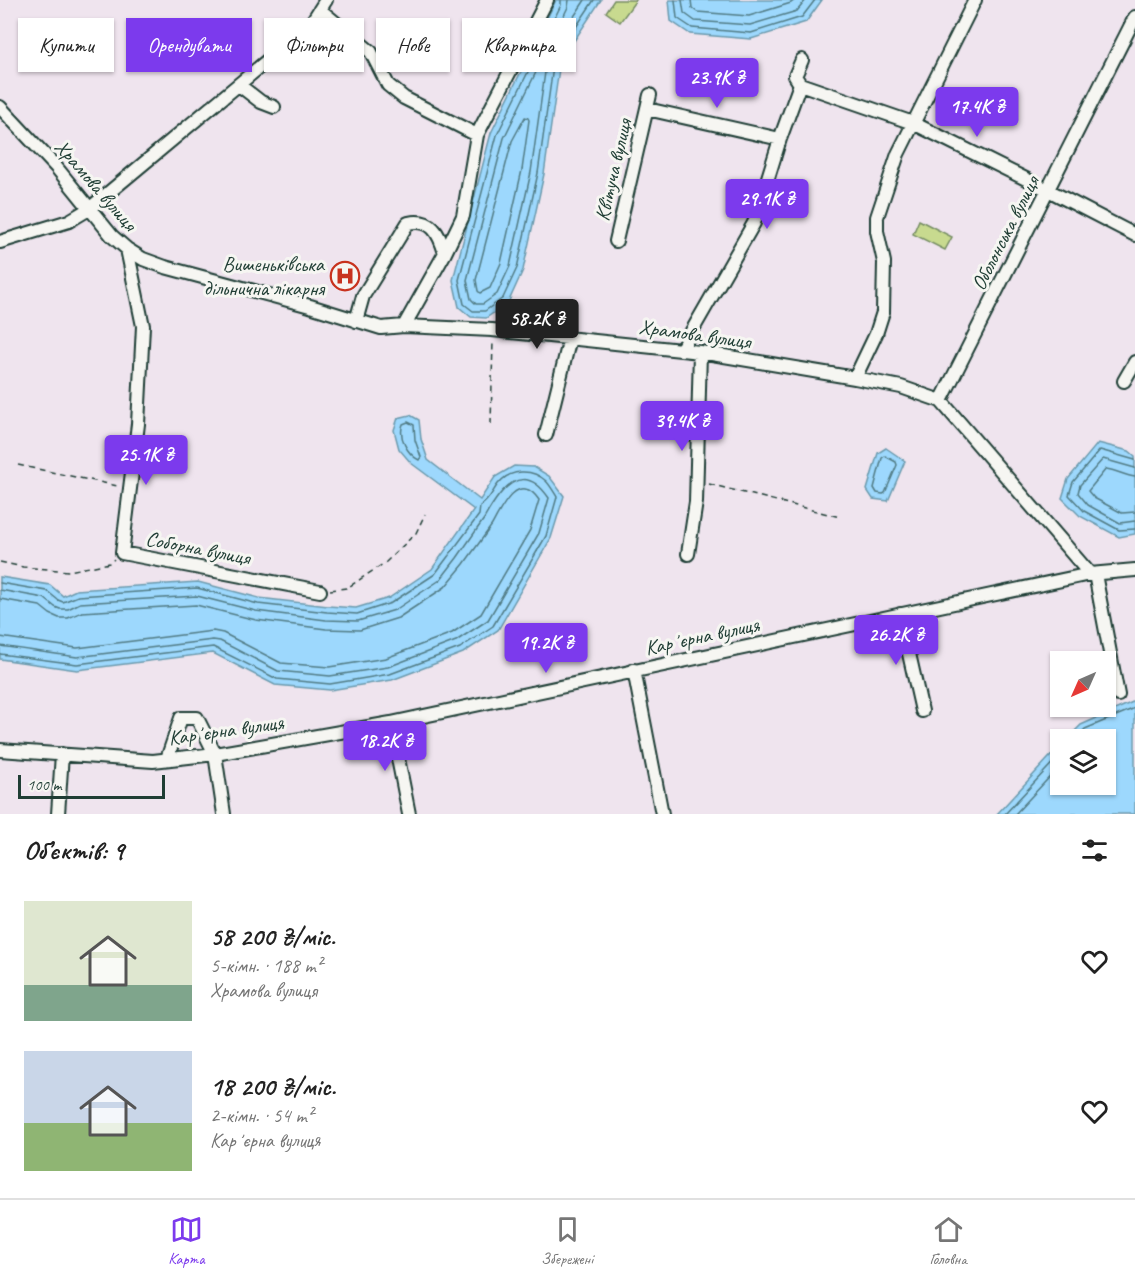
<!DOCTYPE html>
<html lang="uk">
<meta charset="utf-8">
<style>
:root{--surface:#fff;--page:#f2f2f2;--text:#222;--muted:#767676;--line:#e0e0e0;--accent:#7c3aed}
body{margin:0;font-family:Caveat,sans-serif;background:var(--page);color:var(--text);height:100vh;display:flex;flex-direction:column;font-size:22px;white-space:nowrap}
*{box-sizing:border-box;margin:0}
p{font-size:20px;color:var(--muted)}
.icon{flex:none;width:33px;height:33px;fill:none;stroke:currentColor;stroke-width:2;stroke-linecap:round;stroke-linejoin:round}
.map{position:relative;height:814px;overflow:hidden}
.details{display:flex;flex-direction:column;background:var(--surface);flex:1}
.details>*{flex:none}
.top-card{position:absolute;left:18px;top:18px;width:600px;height:54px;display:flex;gap:12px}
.needle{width:39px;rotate:225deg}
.fabs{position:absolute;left:1050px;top:651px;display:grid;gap:12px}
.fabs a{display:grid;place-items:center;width:66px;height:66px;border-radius:0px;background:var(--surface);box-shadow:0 2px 4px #0004;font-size:30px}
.scale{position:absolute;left:18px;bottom:15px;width:147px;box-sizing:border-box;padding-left:6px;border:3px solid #1f3d34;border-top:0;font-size:16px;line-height:21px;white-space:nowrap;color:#1f3d34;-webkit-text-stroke:4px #f6f6f2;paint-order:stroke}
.price{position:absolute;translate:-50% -51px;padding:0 14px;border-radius:6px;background:var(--accent);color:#fff;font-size:20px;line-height:39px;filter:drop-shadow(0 2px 3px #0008)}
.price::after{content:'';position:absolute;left:50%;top:36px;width:18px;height:14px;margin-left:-9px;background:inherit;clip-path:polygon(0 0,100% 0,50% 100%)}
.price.current{background:#222;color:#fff}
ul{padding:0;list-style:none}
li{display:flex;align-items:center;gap:18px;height:150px;padding:0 24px}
li span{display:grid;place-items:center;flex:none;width:168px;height:120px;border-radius:0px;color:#555}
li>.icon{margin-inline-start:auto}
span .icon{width:72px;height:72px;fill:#fffc;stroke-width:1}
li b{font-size:26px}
h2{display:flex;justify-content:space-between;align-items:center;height:72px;padding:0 24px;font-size:26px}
.pill{padding:0 21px;border-radius:0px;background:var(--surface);box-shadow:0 2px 4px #0004;font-size:21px;line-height:54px}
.pill.current{background:var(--accent);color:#fff}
.menu{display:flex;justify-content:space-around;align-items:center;height:84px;border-top:2px solid var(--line);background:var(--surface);font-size:16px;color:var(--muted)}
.menu a{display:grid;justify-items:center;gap:3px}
.menu .current{color:var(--accent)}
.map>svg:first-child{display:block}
.green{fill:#c8da8f;stroke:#748c62;stroke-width:1.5}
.water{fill:#9dd8fd;stroke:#6b9aad;stroke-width:1.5}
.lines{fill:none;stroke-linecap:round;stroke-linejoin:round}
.shore{stroke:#517b84;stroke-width:1.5}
.minor-casing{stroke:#1f3d34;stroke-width:16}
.path{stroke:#1f3d34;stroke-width:1.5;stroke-dasharray:6 4.5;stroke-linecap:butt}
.minor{stroke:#f6f6f2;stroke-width:12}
.labels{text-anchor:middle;stroke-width:6;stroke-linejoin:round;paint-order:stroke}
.street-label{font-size:21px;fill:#1f3d34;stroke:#f6f6f2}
.poi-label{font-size:21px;fill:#1f3d34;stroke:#f6f6f2;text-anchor:end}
</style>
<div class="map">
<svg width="1135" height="814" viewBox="0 0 1135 814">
<rect width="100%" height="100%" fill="#efe4ee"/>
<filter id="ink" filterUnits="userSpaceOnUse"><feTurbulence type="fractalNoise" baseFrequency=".0167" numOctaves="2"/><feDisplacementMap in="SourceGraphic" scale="12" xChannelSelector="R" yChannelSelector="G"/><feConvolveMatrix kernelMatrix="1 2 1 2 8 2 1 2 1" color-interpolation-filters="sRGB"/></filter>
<g filter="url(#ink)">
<path class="green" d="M614,0H636L620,22L606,12Z
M919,220L952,237L945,250L913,234Z"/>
<path class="water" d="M556,0H601L560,62L544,174L523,270L508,303L486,318L471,317L459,307L453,280L491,133Z
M669,0H822L806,22L751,39L690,34L671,21Z
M410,415L419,420L421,439L428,460L480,500L495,477L514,466L534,467L549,476L564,496L551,538L498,630L463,653L392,680L330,690L275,685L213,653L77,670L0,659V577L50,585L63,596L76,590L198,582L259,598L328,606L356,608L389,598L432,569L474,510L411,463L399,449L394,430L398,418Z
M1098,443L1129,451L1135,456V534L1119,537L1080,516L1062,498L1068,479Z
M886,448L905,461L888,501L873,499L867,490L878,453Z
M1135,701V814H997L1060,746V784H1106V740L1067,739L1081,725Z"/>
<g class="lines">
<path class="shore" d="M561,0V5L497,135L459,280L464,304L473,311H485L503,298L517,268L538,173L554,60L594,0
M569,0L568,7L554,36L556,40L559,39L585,0
M675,0L677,18L692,28L751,33L802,17L815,0
M682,0L684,13L695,21L750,25L797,11L806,0
M691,0L692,8L697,12L749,16L791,3L795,0
M542,62L545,63L546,65L531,172L510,266L497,294L483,304H476L471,299L467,280L504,138L540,64Z
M525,117L528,118L529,120L522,170L501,263L490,288L480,293L478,291L476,280L512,141Z
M408,422L414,425L415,440L421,457L419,460C407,454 398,437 403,424Z
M885,456L896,462L897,465L885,493L883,494L877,493L874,488L882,458Z
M1135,460L1100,450L1073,482L1069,495L1084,511L1119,530L1135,529
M1135,468L1103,459L1080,485L1078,493L1088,505L1120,523L1135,521
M1135,477C1125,476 1116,470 1106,469L1088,491L1094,498L1122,513L1135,512
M0,583L47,591L58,600L63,602L78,596L197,588L258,604L327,612L357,614L391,603L435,574L479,515L480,506C489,501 492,492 498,484C510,469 532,468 546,481C550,485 554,492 557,497L546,536L493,626L460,648L390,674L330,684L277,679L213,647L77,664L0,654
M0,590L44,598L55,607L60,609H68L80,603L197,596L256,611L326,620L358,621L395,610L440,580L457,558L484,519C499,491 522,458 549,498L539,533L488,620L456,641L388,667L330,676L278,671L220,641L213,640L77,657L0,646
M0,599L40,606L50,614L59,618H68L82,612L196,605L256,620L326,629L360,630L398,618L445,587L464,564L492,525C501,508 519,470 539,500L530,530L481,614L452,633L386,658L329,667L281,663L223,633L213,631L77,648L0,637
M1075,740L1085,729L1135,708
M1005,814L1060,755
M1015,814L1060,766"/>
<g class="minor-casing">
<path id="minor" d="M320,10L371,52L388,85L404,98L477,135
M802,60L795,76L800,84L913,123L1048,190L1135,235
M239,85L261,102L274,107
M0,107L56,167L112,236L127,249L143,259L165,267L310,306L381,328L404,326L492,330L700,352L855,378L901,387L941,401L1090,574
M647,109L780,139
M616,241L650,95
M0,242L69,221L89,209L310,25L326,0
M127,249L143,326L138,424L122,553L320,591
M356,321L363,296L408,223C432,218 439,233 445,253
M404,326L445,253L463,216L477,135L547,0
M681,350L754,223L780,139L800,84
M855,378L876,334L883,312L884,262L877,231V217L898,154L975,0
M1124,381L1135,362
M941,401L1135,17
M546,435L570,338
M688,554L696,502L700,352
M1095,574L1118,695
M900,614L922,711
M634,670L662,814
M391,723L409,814
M0,750L153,761L215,754L391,723L1090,574L1135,570
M167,759L181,718H197L215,754L224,814
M58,814L62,754"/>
</g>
<path class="path" d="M491,424L493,340
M18,465L118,486
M709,484L840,517
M0,562L23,567L69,571L110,563L114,559
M330,590L347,588L386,562L416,533L425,514"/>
<use href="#minor" class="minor"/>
</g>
</g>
<defs>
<g id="hospital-ring" transform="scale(1.5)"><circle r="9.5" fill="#f6f6f2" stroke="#c8321e" stroke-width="1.5"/><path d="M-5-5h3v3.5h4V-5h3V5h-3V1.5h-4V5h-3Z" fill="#c8321e"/></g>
</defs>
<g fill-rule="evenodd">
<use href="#hospital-ring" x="345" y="276"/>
</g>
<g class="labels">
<g class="street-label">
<text transform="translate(613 170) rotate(-77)" y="7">Квітуча вулиця</text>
<text transform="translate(96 185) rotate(49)" y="7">Храмова вулиця</text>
<text transform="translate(1005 233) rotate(-63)" y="7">Оболонська вулиця</text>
<text transform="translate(695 334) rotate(8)" y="7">Храмова вулиця</text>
<text transform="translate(198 548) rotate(11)" y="7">Соборна вулиця</text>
<text transform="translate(702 636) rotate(-12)" y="7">Карʼєрна вулиця</text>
<text transform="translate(226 730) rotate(-8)" y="7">Карʼєрна вулиця</text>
</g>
<g class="poi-label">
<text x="324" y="271">Вишеньківська<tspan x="324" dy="24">дільнична лікарня</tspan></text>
</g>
</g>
</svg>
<div class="fabs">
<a><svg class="needle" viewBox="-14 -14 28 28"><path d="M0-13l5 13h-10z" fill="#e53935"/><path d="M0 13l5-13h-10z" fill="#767676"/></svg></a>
<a><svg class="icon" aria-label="layers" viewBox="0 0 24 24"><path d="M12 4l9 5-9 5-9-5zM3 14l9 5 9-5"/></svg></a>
</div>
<div class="scale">100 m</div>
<b class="price" style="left:717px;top:109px">23.9K ₴</b>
<b class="price" style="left:977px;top:138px">17.4K ₴</b>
<b class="price" style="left:767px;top:230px">29.1K ₴</b>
<b class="price current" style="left:537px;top:350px">58.2K ₴</b>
<b class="price" style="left:682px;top:452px">39.4K ₴</b>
<b class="price" style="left:146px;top:486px">25.1K ₴</b>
<b class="price" style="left:896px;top:666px">26.2K ₴</b>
<b class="price" style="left:546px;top:674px">19.2K ₴</b>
<b class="price" style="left:385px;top:772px">18.2K ₴</b>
<div class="top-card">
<a class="pill">Купити</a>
<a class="pill current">Орендувати</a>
<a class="pill">Фільтри</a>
<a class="pill">Нове</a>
<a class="pill">Квартира</a>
</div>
</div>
<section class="details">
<h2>Об’єктів: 9<svg class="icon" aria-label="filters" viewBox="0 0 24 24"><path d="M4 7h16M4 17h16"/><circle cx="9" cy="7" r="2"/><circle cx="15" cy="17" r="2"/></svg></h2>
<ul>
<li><span style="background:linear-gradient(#dfe7d0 70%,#7fa58c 0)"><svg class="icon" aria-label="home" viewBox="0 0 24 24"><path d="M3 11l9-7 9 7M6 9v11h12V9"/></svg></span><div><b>58 200 ₴/міс.</b><p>5-кімн. · 188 m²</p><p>Храмова вулиця</p></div><svg class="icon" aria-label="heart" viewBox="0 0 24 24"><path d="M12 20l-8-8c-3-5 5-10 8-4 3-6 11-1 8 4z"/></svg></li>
<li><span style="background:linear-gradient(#c9d6e8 60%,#8fb573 0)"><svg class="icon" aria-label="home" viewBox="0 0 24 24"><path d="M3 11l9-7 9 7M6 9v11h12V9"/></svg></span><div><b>18 200 ₴/міс.</b><p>2-кімн. · 54 m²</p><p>Карʼєрна вулиця</p></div><svg class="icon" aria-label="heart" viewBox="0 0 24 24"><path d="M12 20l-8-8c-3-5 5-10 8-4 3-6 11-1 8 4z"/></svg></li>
</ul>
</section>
<nav class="menu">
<a class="current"><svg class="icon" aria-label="map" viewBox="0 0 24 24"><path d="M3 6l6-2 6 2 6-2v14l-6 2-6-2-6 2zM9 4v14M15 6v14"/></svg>Карта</a>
<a><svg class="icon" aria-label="saved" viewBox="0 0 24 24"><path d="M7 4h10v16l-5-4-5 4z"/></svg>Збережені</a>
<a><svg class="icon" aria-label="home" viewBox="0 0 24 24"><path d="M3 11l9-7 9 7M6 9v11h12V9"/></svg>Головна</a>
</nav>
